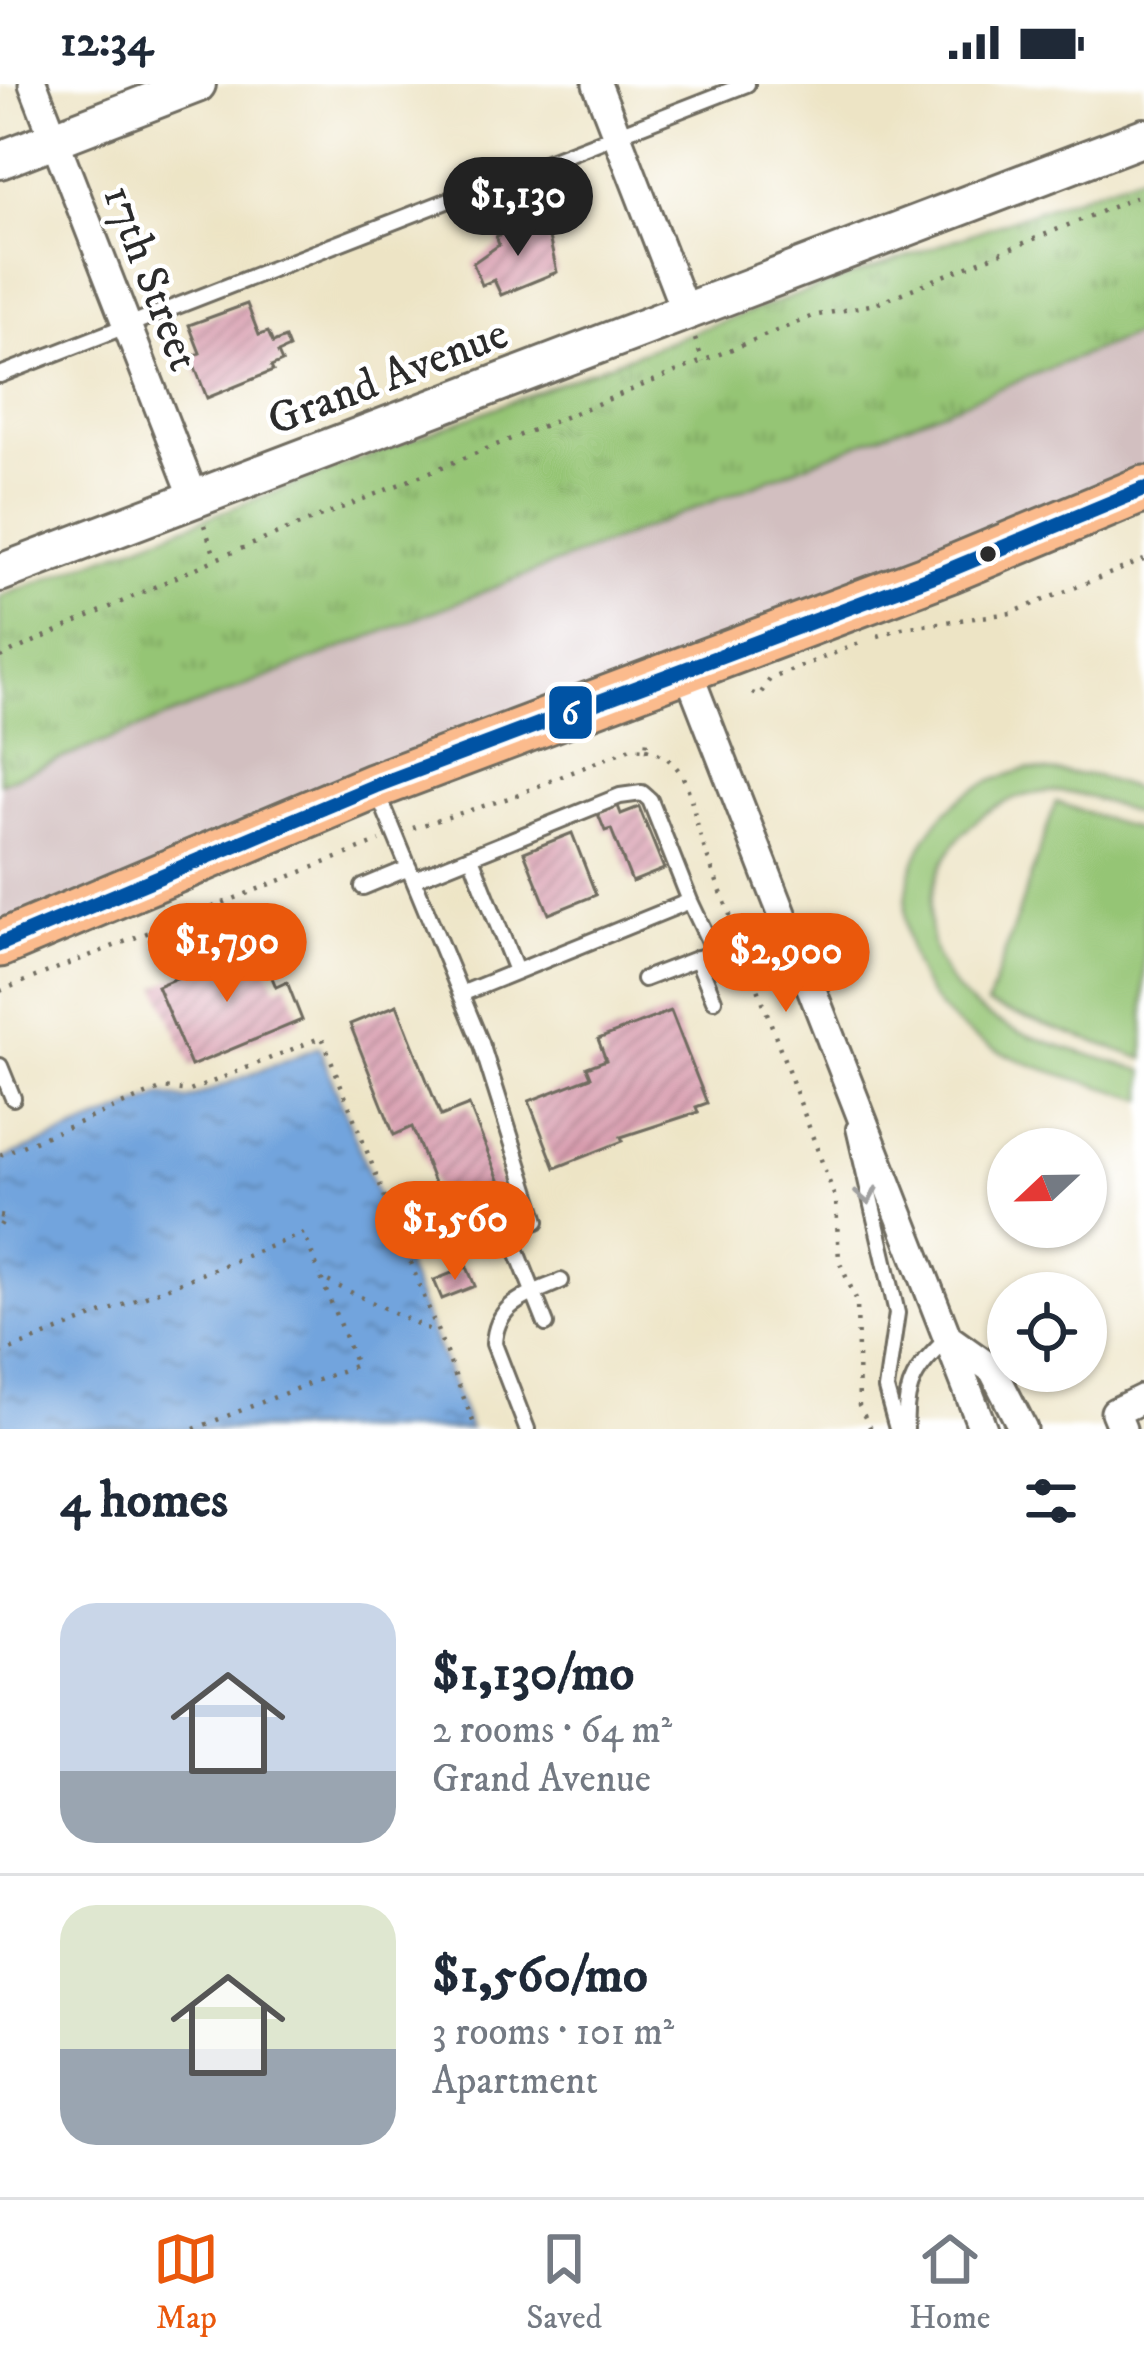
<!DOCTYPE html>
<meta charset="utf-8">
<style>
:root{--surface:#fff;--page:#f6f6f7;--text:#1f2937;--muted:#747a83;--line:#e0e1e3;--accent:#ea580c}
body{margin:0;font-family:"IM FELL DW Pica",serif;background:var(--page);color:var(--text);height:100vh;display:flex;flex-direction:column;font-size:45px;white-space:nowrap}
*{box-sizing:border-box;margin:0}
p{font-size:39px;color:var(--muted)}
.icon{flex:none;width:66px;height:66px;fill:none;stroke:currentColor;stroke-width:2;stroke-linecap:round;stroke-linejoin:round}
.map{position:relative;height:1345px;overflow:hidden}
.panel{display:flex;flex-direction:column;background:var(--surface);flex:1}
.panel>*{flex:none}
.needle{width:78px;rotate:248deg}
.buttons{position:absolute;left:987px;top:1044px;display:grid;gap:24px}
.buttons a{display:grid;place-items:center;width:120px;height:120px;border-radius:50%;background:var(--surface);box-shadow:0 3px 9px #0004;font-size:60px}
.price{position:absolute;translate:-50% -102px;padding:0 27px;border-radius:42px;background:var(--accent);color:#fff;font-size:39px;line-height:78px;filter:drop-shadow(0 3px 6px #0008)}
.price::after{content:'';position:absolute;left:50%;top:72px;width:36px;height:27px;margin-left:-18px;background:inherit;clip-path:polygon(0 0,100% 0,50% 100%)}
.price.active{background:#222;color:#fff}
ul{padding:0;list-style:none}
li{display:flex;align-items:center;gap:36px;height:300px;padding:0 60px}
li+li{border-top:3px solid var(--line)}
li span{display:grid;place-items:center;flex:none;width:336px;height:240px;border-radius:36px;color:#555}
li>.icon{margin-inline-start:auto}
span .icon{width:144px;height:144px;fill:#fffc;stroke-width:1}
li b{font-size:51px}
h2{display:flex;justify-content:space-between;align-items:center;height:144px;padding:0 60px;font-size:51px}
.status{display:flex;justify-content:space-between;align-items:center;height:84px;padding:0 60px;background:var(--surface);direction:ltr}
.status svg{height:33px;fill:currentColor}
.tab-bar{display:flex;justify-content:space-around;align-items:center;height:168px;border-top:3px solid var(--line);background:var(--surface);font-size:33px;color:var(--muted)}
.tab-bar a{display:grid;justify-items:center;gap:6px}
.tab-bar .active{color:var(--accent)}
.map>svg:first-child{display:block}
.railway{fill:#d2bfc0}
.park{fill:url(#park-tufts);stroke:#607850;stroke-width:3}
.garden{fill:#95c574;stroke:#607850;stroke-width:3}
.water{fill:url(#water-ripples);stroke:#4e6884;stroke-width:3}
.building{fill:url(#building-hatch)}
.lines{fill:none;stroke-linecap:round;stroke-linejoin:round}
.service-casing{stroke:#6f6c61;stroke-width:20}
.minor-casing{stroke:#6f6c61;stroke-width:33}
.tertiary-casing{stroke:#6f6c61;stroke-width:42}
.primary-casing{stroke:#6f6c61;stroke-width:51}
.path{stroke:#6f6c61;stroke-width:4.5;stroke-dasharray:3 9;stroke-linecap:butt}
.service{stroke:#fff;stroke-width:14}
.minor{stroke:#fff;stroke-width:27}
.tertiary{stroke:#fff;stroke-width:36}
.primary{stroke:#fbbb8d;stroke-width:45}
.bus-1-casing{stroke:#fff;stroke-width:24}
.bus-1{stroke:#0053a4;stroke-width:15}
.oneway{stroke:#a0a0a0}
.bus-dot{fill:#2b2b2b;stroke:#fff;stroke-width:4.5}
.labels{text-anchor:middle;stroke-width:9;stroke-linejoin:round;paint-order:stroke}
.street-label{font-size:45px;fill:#2b2b2b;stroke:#fff}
.line-badge{stroke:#fff;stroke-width:4.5}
.badge-label{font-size:33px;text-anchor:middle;font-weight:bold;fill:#fff}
</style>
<div class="status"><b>12:34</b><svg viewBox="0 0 49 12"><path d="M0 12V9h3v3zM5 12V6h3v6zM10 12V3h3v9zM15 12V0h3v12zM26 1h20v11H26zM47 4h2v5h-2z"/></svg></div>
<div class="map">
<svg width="1144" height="1345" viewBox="0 0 1144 1345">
<defs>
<pattern id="park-tufts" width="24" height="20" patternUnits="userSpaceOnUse" patternTransform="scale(3)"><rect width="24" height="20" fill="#95c574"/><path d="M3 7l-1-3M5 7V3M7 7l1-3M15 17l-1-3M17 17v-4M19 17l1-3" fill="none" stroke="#7aa05f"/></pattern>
<pattern id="water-ripples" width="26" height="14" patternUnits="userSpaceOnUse" patternTransform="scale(3)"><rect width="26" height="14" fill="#72a4dd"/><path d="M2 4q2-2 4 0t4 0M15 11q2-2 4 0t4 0" fill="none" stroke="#5e86b3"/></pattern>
<pattern id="building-hatch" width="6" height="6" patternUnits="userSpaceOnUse" patternTransform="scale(3)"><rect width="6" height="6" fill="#d89cae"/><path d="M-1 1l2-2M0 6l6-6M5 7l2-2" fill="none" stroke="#af7f8e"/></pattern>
</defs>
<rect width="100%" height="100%" fill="#fff"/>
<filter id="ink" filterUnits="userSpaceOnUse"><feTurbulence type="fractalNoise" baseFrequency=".00833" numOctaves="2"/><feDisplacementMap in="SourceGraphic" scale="24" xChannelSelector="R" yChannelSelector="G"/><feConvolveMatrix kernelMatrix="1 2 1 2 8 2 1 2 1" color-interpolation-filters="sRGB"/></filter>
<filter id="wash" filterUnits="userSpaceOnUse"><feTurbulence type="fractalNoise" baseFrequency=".004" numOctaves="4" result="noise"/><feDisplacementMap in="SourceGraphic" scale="48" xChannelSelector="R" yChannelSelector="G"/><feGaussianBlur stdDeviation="2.7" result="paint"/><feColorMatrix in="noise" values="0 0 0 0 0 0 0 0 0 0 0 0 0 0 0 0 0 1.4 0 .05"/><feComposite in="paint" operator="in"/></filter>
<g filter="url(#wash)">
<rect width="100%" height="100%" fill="#ede4c5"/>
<path class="railway" d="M1144,249V393L0,860V691L609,432Z"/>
<path class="park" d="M1144,89V247L0,699V513L701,245Z"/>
<path class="garden" d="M1027,685L1095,692L1144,708V733C1114,722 1080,706 1047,708C941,716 886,851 973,922C1012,954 1095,971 1144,987V1016C1086,996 1014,983 964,946C890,892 886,782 953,721C974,701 1000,693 1027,685Z
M1056,718L1144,748V975L987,921Z"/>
<path class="water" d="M319,963L470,1345H0V1076L163,1011L187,1016Z"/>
<g id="blocks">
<path class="building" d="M545,136L557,188L501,211L494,196L482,201L473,179L499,161L496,152Z
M247,220L259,251L268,248L273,259L285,254L289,264L278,269L282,278L271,283L273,287L207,314L191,273L200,269L189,241Z
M618,722L621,730L639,723L664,785L632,798L611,745L605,747L598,730Z
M572,749L596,811L549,830L524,768Z
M258,860L276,903L287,898L302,936L191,982L157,902Z
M397,921L441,1032L469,1021L503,1106L493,1110L498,1124L472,1138L451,1142L412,1043L394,1051L350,940Z
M671,927L707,1019L696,1023L698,1028L621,1053L623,1057L555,1084L529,1017L591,993L587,983L606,976L598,955Z
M467,1183L475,1202L442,1215L434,1196Z"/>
</g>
</g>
<g filter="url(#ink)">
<use href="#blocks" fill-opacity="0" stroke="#6f6c61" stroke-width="3"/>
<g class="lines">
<g class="service-casing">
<path id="service" d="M0,291L747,0
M377,707L481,959L537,1137L509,1147L546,1240
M471,773L516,887
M415,795L620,712L642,709L650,716L690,817
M363,803L409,784
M697,874L714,916
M644,895L785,841
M461,910L690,817L714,868
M0,982L13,1014
M854,1044L897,1229L886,1305L897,1345
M527,1345L494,1260C496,1218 528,1212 561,1197
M906,1345C903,1301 917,1283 948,1254"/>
</g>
<g class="minor-casing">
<path id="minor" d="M33,0L195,416
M597,0L685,227
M686,583L983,1345
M948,1254L993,1286L1023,1345
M1122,1345L1115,1328L1144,1314"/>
</g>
<g class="tertiary-casing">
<path id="tertiary" d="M0,76L197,0
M0,489L1144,53"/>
</g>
<g class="primary-casing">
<path id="primary" d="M0,860L375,702L949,486L1144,405"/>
</g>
<path class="path" d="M695,255L703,278
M204,441L216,475
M878,552L902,544L1011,529L1144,476
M0,573L216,475L813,232L875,220L1144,110
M752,609L759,612L770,595L862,558
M646,665C692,677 689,718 702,757C711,785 723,812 733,839
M413,744L509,714L631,664L646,665L647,656
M746,872L836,1116L839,1177L857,1217L859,1322L871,1345
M0,907L380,757
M0,1071L163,1004L190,1007L322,953L476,1345
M0,1132L5,1133L0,1142
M0,1270L304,1149L320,1191
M194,1345L356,1281L321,1194L430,1246"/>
<use href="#service" class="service"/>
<use href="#minor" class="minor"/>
<use href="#tertiary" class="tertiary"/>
<use href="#primary" class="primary"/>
<g class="bus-1-casing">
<path id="bus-1" d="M0,860L375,702L949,486L1144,405"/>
</g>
<use href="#bus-1" class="bus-1"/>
</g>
<defs><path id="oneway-chevron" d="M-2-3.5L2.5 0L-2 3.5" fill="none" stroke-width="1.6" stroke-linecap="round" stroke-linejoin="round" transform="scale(3)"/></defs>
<use class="oneway" href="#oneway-chevron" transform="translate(867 1112) rotate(79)"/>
</g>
<circle class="bus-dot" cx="988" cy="470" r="10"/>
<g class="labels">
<g class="street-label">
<text transform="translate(153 193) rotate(69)" y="16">17th Street</text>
<text transform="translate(387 291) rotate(-21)" y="16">Grand Avenue</text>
</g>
</g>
<rect class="line-badge" x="547" y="600" width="47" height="57" rx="12" fill="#0053a4"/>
<g class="badge-label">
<text x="570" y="640">6</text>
</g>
</svg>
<div class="buttons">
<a><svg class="needle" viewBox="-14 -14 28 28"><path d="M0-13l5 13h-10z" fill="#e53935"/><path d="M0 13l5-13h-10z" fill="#747a83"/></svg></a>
<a><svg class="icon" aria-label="locate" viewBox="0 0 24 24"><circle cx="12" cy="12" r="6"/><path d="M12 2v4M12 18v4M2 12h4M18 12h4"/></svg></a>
</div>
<b class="price active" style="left:518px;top:175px">$1,130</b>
<b class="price" style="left:227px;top:921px">$1,790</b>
<b class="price" style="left:786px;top:931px">$2,900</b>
<b class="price" style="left:455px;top:1199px">$1,560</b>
</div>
<section class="panel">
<h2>4 homes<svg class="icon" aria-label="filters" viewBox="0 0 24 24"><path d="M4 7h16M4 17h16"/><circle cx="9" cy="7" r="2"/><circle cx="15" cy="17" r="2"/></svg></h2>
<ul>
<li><span style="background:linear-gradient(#c9d6e8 70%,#9aa5b1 0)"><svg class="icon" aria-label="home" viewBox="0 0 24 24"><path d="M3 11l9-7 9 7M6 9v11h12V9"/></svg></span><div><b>$1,130/mo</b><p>2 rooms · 64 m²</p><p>Grand Avenue</p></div></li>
<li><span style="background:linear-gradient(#dfe7d0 60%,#9aa5b1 0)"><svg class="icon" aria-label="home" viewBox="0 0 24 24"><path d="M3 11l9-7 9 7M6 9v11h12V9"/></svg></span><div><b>$1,560/mo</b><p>3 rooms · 101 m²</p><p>Apartment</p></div></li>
</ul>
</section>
<nav class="tab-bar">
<a class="active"><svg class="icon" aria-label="map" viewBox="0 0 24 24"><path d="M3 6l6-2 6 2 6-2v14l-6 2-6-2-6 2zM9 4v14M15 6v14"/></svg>Map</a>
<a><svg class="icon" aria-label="saved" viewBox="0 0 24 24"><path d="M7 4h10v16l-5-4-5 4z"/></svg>Saved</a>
<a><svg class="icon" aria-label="home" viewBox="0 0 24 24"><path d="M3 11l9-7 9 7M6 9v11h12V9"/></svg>Home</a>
</nav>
